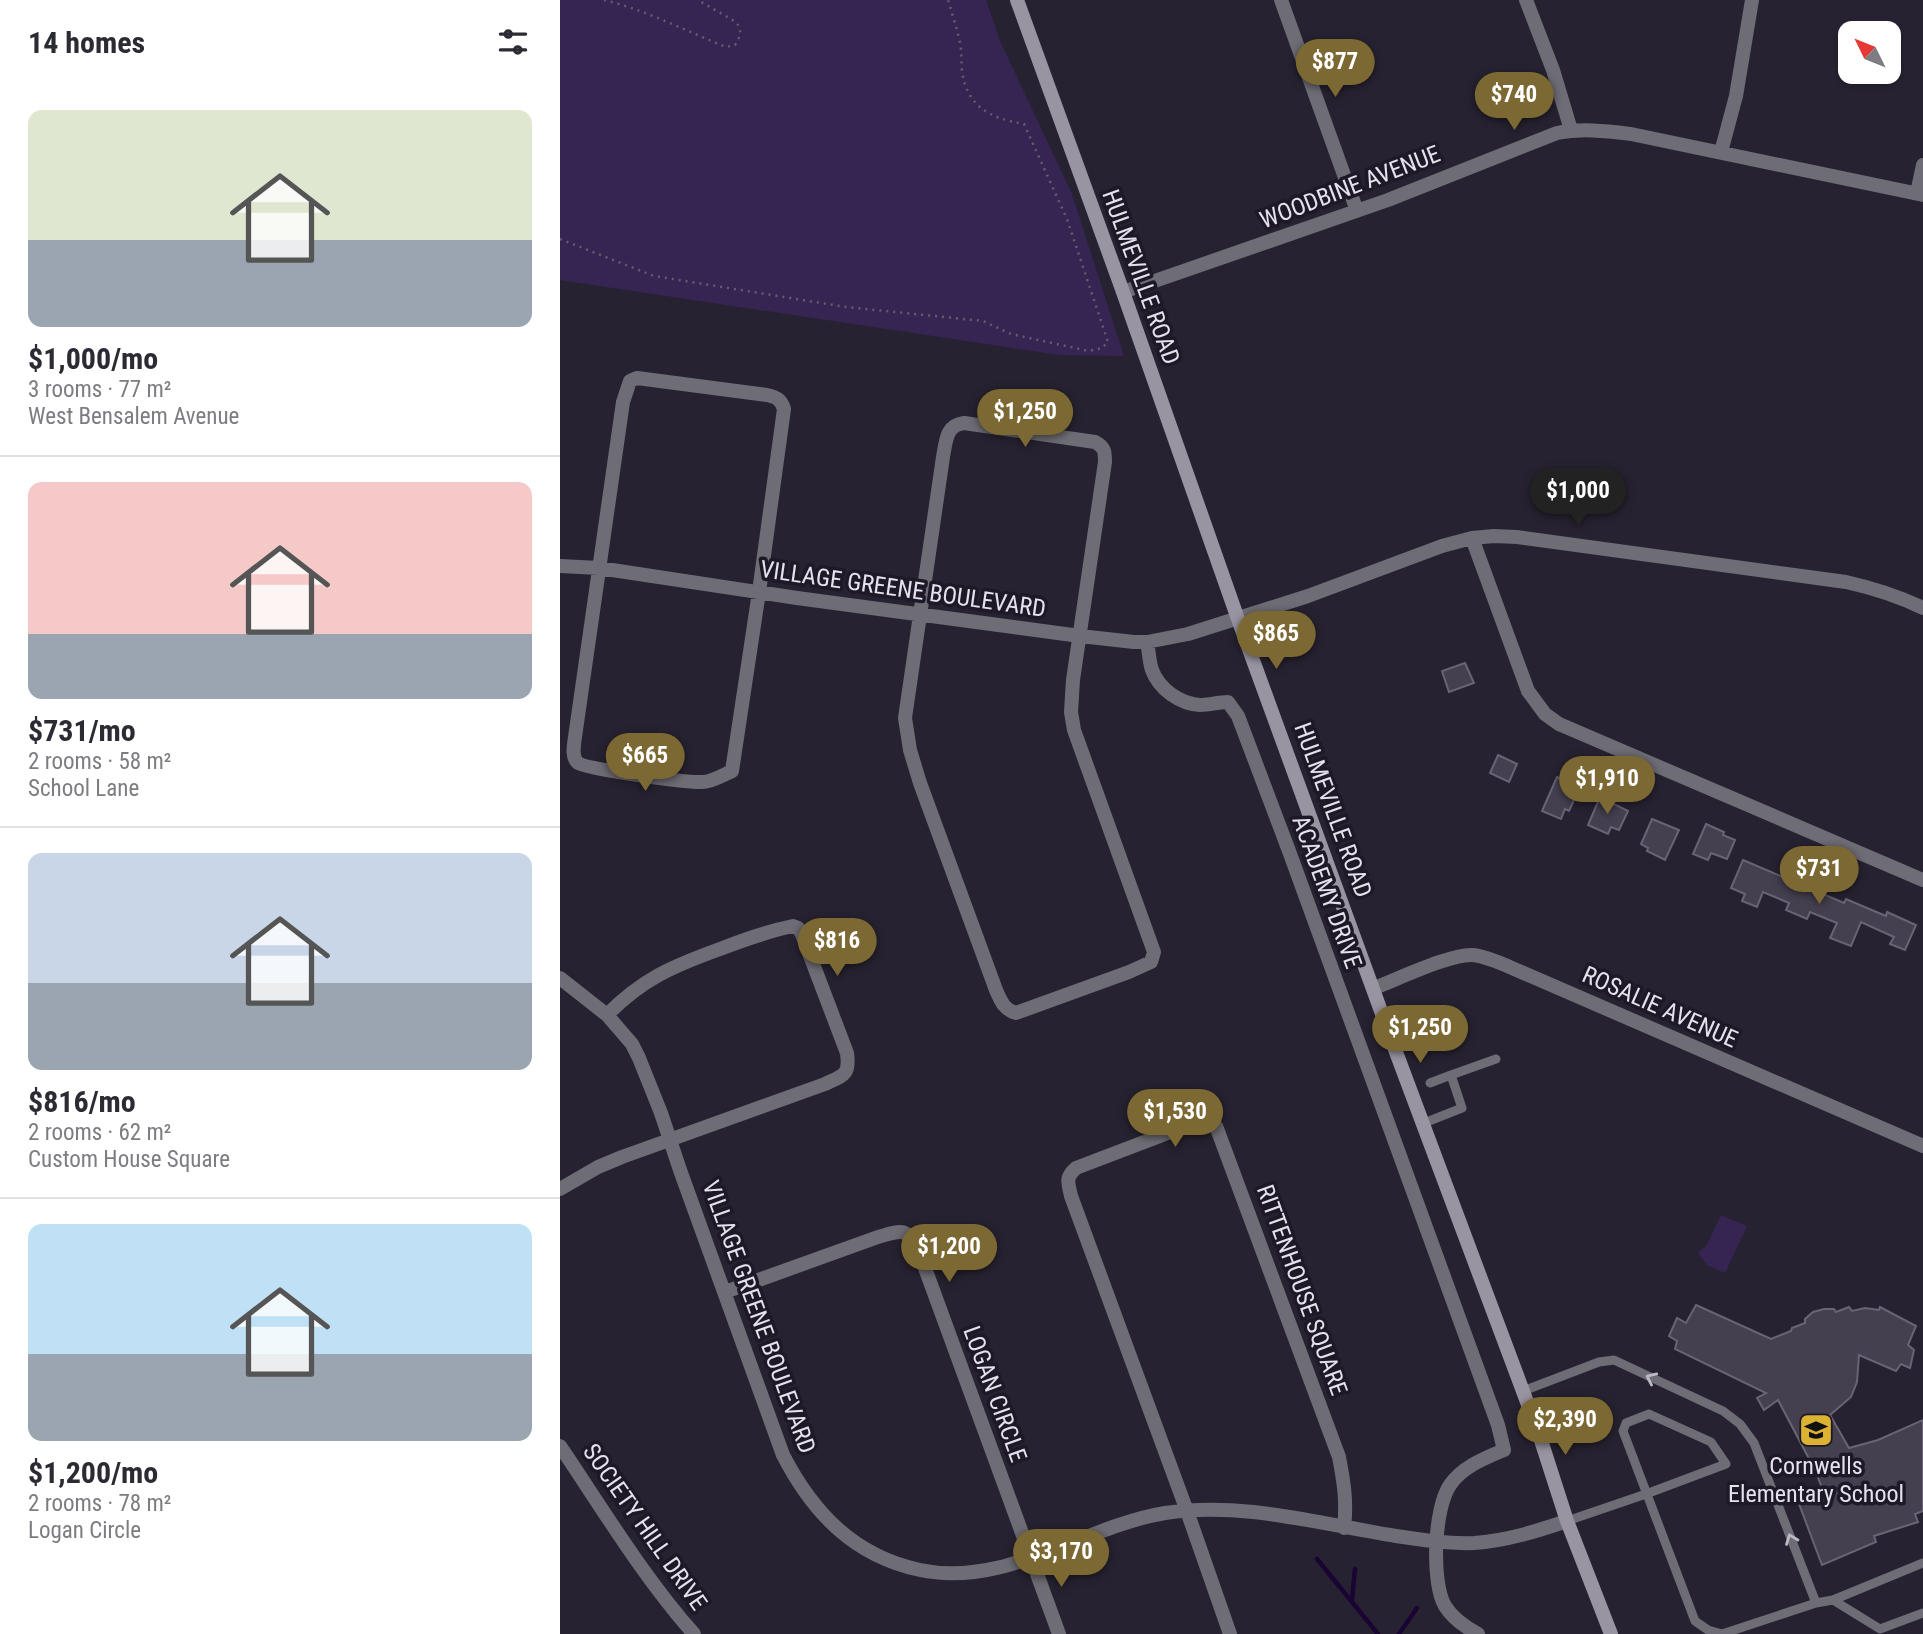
<!DOCTYPE html>
<meta charset="utf-8">
<style>
:root{--surface:#fff;--page:#f2f2f3;--text:#2b2b33;--muted:#7c7c81;--line:#e1e1e2;--accent:#7b6833}
body{margin:0;font-family:"Roboto Condensed",sans-serif;background:var(--page);color:var(--text);height:100vh;display:flex;flex-direction:column;font-size:26px;white-space:nowrap}
*{box-sizing:border-box;margin:0}
p{font-size:23px;color:var(--muted)}
.icon{flex:none;width:38px;height:38px;fill:none;stroke:currentColor;stroke-width:2;stroke-linecap:round;stroke-linejoin:round}
.map{position:relative;flex:1;overflow:hidden}
.details{display:flex;flex-direction:column;background:var(--surface);width:560px}
.details>*{flex:none}
.needle{width:46px;rotate:313deg}
.fabs{position:absolute;left:1278px;top:21px;display:grid;gap:14px}
.fabs a{display:grid;place-items:center;width:63px;height:63px;border-radius:14px;background:var(--surface);box-shadow:0 2px 5px #0004;font-size:35px}
.price{position:absolute;translate:-50% -60px;padding:0 16px;border-radius:24px;background:var(--accent);color:#fff;font-size:23px;line-height:46px;filter:drop-shadow(0 2px 4px #0008)}
.price::after{content:'';position:absolute;left:50%;top:42px;width:21px;height:16px;margin-left:-10px;background:inherit;clip-path:polygon(0 0,100% 0,50% 100%)}
.price.current{background:#222;color:#fff}
ul{padding:0;list-style:none}
li{display:grid;align-content:center;gap:14px;height:371px;padding:0 28px}
li+li{border-top:2px solid var(--line)}
li span{display:grid;place-items:center;height:217px;border-radius:14px;color:#555}
li>.icon{margin-inline-start:auto}
span .icon{width:126px;height:126px;fill:#fffc;stroke-width:1}
li b{font-size:30px}
h2{display:flex;justify-content:space-between;align-items:center;height:84px;padding:0 28px;font-size:30px}
main{display:flex;flex:1;min-height:0}
.map>svg:first-child{display:block}
.green{fill:#362552}
.lines{fill:none;stroke-linecap:round;stroke-linejoin:round}
.stream{stroke:#1a0433;stroke-width:4.5}
.building{fill:#454050;stroke:#696375;stroke-width:2}
.path{stroke:#625e6c;stroke-width:2.5;stroke-dasharray:2 5;stroke-linecap:butt}
.service{stroke:#6e6c74;stroke-width:9}
.minor{stroke:#6e6c74;stroke-width:14}
.secondary{stroke:#9894a1;stroke-width:14}
.oneway{stroke:#bbb9c3}
.labels{text-anchor:middle;stroke-width:7;stroke-linejoin:round;paint-order:stroke}
.street-label{font-size:24px;fill:#e5e2ed;stroke:#1d1927}
.poi-label{font-size:24px;fill:#e5e2ed;stroke:#1d1927}
</style>
<main>
<section class="details">
<h2>14 homes<svg class="icon" aria-label="filters" viewBox="0 0 24 24"><path d="M4 7h16M4 17h16"/><circle cx="9" cy="7" r="2"/><circle cx="15" cy="17" r="2"/></svg></h2>
<ul>
<li><span style="background:linear-gradient(#dfe7d0 60%,#9aa5b1 0)"><svg class="icon" aria-label="home" viewBox="0 0 24 24"><path d="M3 11l9-7 9 7M6 9v11h12V9"/></svg></span><div><b>$1,000/mo</b><p>3 rooms · 77 m²</p><p>West Bensalem Avenue</p></div></li>
<li><span style="background:linear-gradient(#f6c9c9 70%,#9aa5b1 0)"><svg class="icon" aria-label="home" viewBox="0 0 24 24"><path d="M3 11l9-7 9 7M6 9v11h12V9"/></svg></span><div><b>$731/mo</b><p>2 rooms · 58 m²</p><p>School Lane</p></div></li>
<li><span style="background:linear-gradient(#c9d6e8 60%,#9aa5b1 0)"><svg class="icon" aria-label="home" viewBox="0 0 24 24"><path d="M3 11l9-7 9 7M6 9v11h12V9"/></svg></span><div><b>$816/mo</b><p>2 rooms · 62 m²</p><p>Custom House Square</p></div></li>
<li><span style="background:linear-gradient(#bfe0f5 60%,#9aa5b1 0)"><svg class="icon" aria-label="home" viewBox="0 0 24 24"><path d="M3 11l9-7 9 7M6 9v11h12V9"/></svg></span><div><b>$1,200/mo</b><p>2 rooms · 78 m²</p><p>Logan Circle</p></div></li>
</ul>
</section>
<div class="map">
<svg width="1363" height="1634" viewBox="0 0 1363 1634">
<rect width="100%" height="100%" fill="#272231"/>
<path class="green" d="M0,0H426L440,41L512,194L564,356L499,355L0,280Z
M1161,1215L1187,1226L1165,1273L1147,1265L1138,1253L1147,1245Z"/>
<g class="lines">
<path class="stream" d="M757,1559L818,1634
M792,1600L795,1569
M839,1634L857,1608"/>
</g>
<path class="building" d="M905,663L914,683L889,692L882,671Z
M938,755L957,764L949,782L930,773Z
M997,777L1020,787L1009,811L1005,809L1001,819L982,811Z
M1040,797L1068,811L1059,830L1051,827L1048,834L1028,825Z
M1092,819L1119,830L1105,860L1087,851L1088,848L1081,844Z
M1146,824L1164,832L1163,835L1175,840L1167,859L1151,853L1148,860L1133,854Z
M1183,860L1284,903L1286,899L1326,916L1327,912L1356,925L1345,950L1330,944L1334,937L1301,922L1291,946L1270,938L1277,923L1250,912L1247,919L1226,910L1229,903L1203,892L1197,907L1182,901L1185,894L1171,888Z
M1136,1305L1211,1339L1231,1331L1232,1328L1245,1323V1319L1253,1312L1264,1309H1274L1276,1312L1289,1307L1292,1311L1305,1308L1319,1310L1320,1307L1356,1326L1348,1345L1354,1350L1350,1368L1341,1364L1336,1371L1299,1355L1297,1382L1291,1397L1270,1415L1289,1448L1318,1440L1363,1420V1511L1355,1514L1358,1522L1314,1536L1316,1542L1262,1565L1239,1504L1265,1496L1255,1470L1218,1400L1204,1410L1197,1398L1206,1393L1115,1349L1117,1341L1109,1336L1117,1318L1126,1323Z"/>
<g class="lines">
<path class="path" d="M44,0C86,10 126,31 166,47L175,45C180,37 183,31 176,22L138,0
M0,239L94,276L286,307L423,321L451,334L529,351L542,348L548,342L507,219L464,124C430,118 407,107 402,71C401,61 402,52 400,43C397,28 392,14 388,0"/>
<path class="service" d="M891,1075L936,1059
M864,1123L902,1108L891,1075L870,1083
M963,1391L1039,1362L1054,1360L1163,1411L1180,1424L1194,1443L1256,1603
M1007,1521L1086,1494L1166,1464L1151,1442L1089,1414L1066,1423L1063,1431L1135,1621L1148,1630L1162,1634L1256,1603L1273,1600L1320,1629L1363,1613
M1273,1600L1363,1563"/>
<path class="minor" d="M721,0L797,211
M966,0L993,70L1011,130
M1161,152L1176,96L1192,0
M1357,193L1363,165
M563,292L828,200L997,133C1022,128 1046,131 1071,134L1363,195
M77,378L207,395C216,397 221,399 224,409L199,592L172,771C163,775 152,782 142,782C128,783 26,769 18,763C11,757 14,745 15,737L63,402L70,381Z
M404,423L535,442C545,447 545,452 545,462L513,680L511,712L514,730L594,952L591,962L569,972L456,1013C444,1010 441,1001 436,990L360,783L350,750L345,718L383,457C386,441 386,425 404,423Z
M912,538L968,691L985,714L999,724L1363,880
M0,566L39,568L237,598L520,636L574,642H587L628,634L748,596L882,546L912,538L934,536L957,537L1286,582C1313,588 1338,596 1363,608
M587,642C589,651 589,661 592,670C599,689 620,704 640,705C650,705 659,702 668,702L678,716L729,851L938,1425L944,1450C925,1458 902,1467 890,1485C874,1508 871,1582 885,1606C893,1619 905,1627 918,1634
M0,978L47,1015L72,1044L79,1058L101,1113L120,1170L223,1455C253,1513 294,1556 360,1570C446,1588 522,1527 605,1513C681,1501 760,1524 836,1536C862,1540 888,1544 914,1543C946,1541 977,1531 1007,1521
M814,988C836,980 892,953 913,955C929,957 945,965 959,971L1363,1146
M0,1189L38,1167L62,1157L265,1084C284,1075 290,1075 287,1053L241,932L238,928L233,926C208,931 184,940 160,949C113,966 82,979 47,1015
M165,1292L318,1237C340,1231 346,1226 358,1249L499,1634
M0,1446C42,1508 84,1578 134,1634
M670,1634L627,1511L511,1196C508,1182 505,1178 516,1168L634,1123L648,1120L656,1126L779,1457C784,1483 787,1502 784,1528"/>
<path class="secondary" d="M457,0L563,292L678,619L833,1044L979,1434L1007,1521L1051,1634"/>
</g>
<defs><path id="oneway-chevron" d="M-2-3.5L2.5 0L-2 3.5" fill="none" stroke-width="1.6" stroke-linecap="round" stroke-linejoin="round" transform="scale(1.75)"/></defs>
<g class="oneway">
<use href="#oneway-chevron" transform="translate(1091 1378) rotate(-155)"/>
<use href="#oneway-chevron" transform="translate(1231 1539) rotate(-111)"/>
</g>
<defs>
<g id="school-square" transform="scale(1.75)"><rect x="-9" y="-9" width="18" height="18" rx="4" fill="#dcb233" stroke="#1d1927"/><path d="M0-5L7-2L0 1L-7-2ZM-4 1L0 2.5L4 1V4Q0 6-4 4Z" fill="#111"/></g>
</defs>
<g fill-rule="evenodd">
<use href="#school-square" x="1256" y="1430"/>
</g>
<g class="labels">
<g class="street-label">
<text transform="translate(790 187) rotate(-21)" y="8">WOODBINE AVENUE</text>
<text transform="translate(581 277) rotate(70)" y="8">HULMEVILLE ROAD</text>
<text transform="translate(343 589) rotate(8)" y="8">VILLAGE GREENE BOULEVARD</text>
<text transform="translate(773 810) rotate(70)" y="8">HULMEVILLE ROAD</text>
<text transform="translate(767 892) rotate(70)" y="8">ACADEMY DRIVE</text>
<text transform="translate(1100 1007) rotate(24)" y="8">ROSALIE AVENUE</text>
<text transform="translate(742 1290) rotate(70)" y="8">RITTENHOUSE SQUARE</text>
<text transform="translate(199 1317) rotate(70)" y="8">VILLAGE GREENE BOULEVARD</text>
<text transform="translate(435 1394) rotate(70)" y="8">LOGAN CIRCLE</text>
<text transform="translate(85 1527) rotate(55)" y="8">SOCIETY HILL DRIVE</text>
</g>
<g class="poi-label">
<text x="1256" y="1474">Cornwells<tspan x="1256" dy="28">Elementary School</tspan></text>
</g>
</g>
</svg>
<div class="fabs">
<a><svg class="needle" viewBox="-14 -14 28 28"><path d="M0-13l5 13h-10z" fill="#e53935"/><path d="M0 13l5-13h-10z" fill="#7c7c81"/></svg></a>
</div>
<b class="price" style="left:775px;top:99px">$877</b>
<b class="price" style="left:954px;top:132px">$740</b>
<b class="price" style="left:465px;top:449px">$1,250</b>
<b class="price current" style="left:1018px;top:528px">$1,000</b>
<b class="price" style="left:716px;top:671px">$865</b>
<b class="price" style="left:85px;top:793px">$665</b>
<b class="price" style="left:1047px;top:816px">$1,910</b>
<b class="price" style="left:1259px;top:906px">$731</b>
<b class="price" style="left:277px;top:978px">$816</b>
<b class="price" style="left:860px;top:1065px">$1,250</b>
<b class="price" style="left:615px;top:1149px">$1,530</b>
<b class="price" style="left:389px;top:1284px">$1,200</b>
<b class="price" style="left:1005px;top:1457px">$2,390</b>
<b class="price" style="left:501px;top:1589px">$3,170</b>
</div>
</main>
